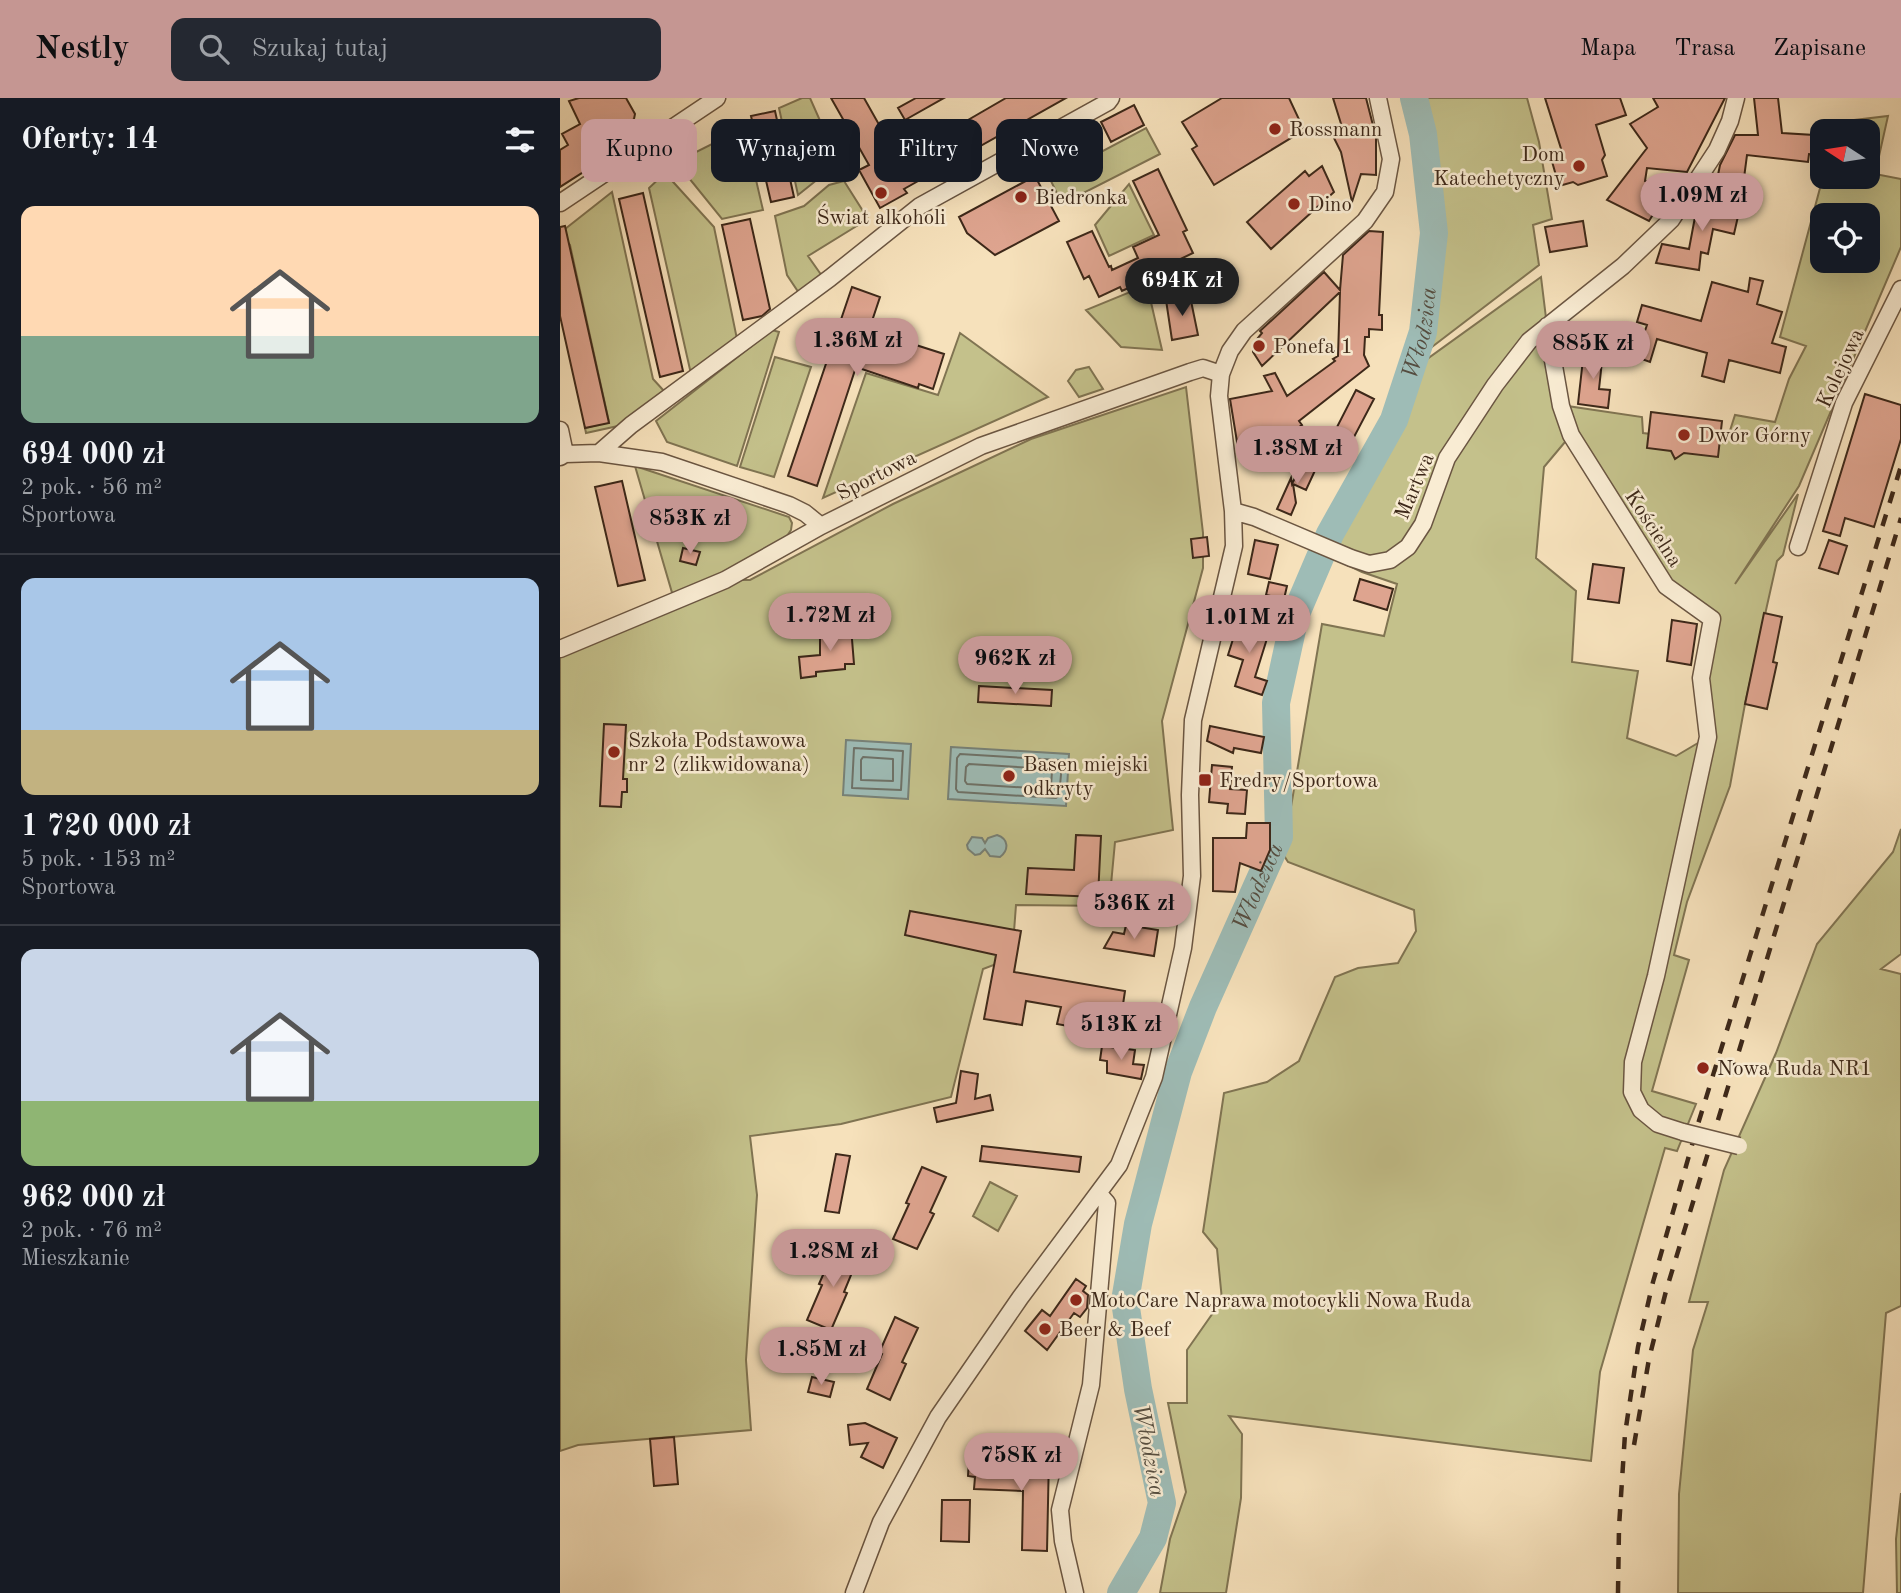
<!DOCTYPE html>
<html lang="pl">
<meta charset="utf-8">
<style>
:root{--surface:#171b24;--page:#242831;--text:#f1f3f6;--muted:#9ea1a6;--line:#363941;--accent:#c59692}
body{margin:0;font-family:"Old Standard TT",serif;background:var(--page);color:var(--text);height:100vh;display:flex;flex-direction:column;font-size:26px;white-space:nowrap}
*{box-sizing:border-box;margin:0}
p{font-size:23px;color:var(--muted)}
.icon{flex:none;width:38px;height:38px;fill:none;stroke:currentColor;stroke-width:2;stroke-linecap:round;stroke-linejoin:round}
.map{position:relative;flex:1;overflow:hidden}
.sheet{display:flex;flex-direction:column;background:var(--surface);width:560px}
.sheet>*{flex:none}
.banner{position:absolute;left:21px;top:21px;width:665px;height:63px;display:flex;gap:14px}
.needle{width:46px;rotate:282deg}
.fabs{position:absolute;left:1250px;top:21px;display:grid;gap:14px}
.fabs a{display:grid;place-items:center;width:70px;height:70px;border-radius:14px;background:var(--surface);box-shadow:0 7px 28px #0002;font-size:35px}
.price{position:absolute;translate:-50% -60px;padding:0 16px;border-radius:24px;background:var(--accent);color:#111;font-size:23px;line-height:46px;filter:drop-shadow(0 2px 4px #0008)}
.price::after{content:'';position:absolute;left:50%;top:42px;width:21px;height:16px;margin-left:-10px;background:inherit;clip-path:polygon(0 0,100% 0,50% 100%)}
.price.selected{background:#222;color:#fff}
ul{padding:0;list-style:none}
li{display:grid;align-content:center;gap:14px;height:371px;padding:0 21px}
li+li{border-top:2px solid var(--line)}
li span{display:grid;place-items:center;height:217px;border-radius:14px;color:#555}
li>.icon{margin-inline-start:auto}
span .icon{width:126px;height:126px;fill:#fffc;stroke-width:1}
li b{font-size:30px}
h2{display:flex;justify-content:space-between;align-items:center;height:84px;padding:0 21px;font-size:30px}
.chip{padding:0 24px;border-radius:14px;background:var(--surface);box-shadow:0 7px 28px #0002;font-size:24px;line-height:63px}
.chip.selected{background:var(--accent);color:#111}
header{display:flex;align-items:center;gap:42px;box-sizing:border-box;height:98px;padding:0 35px;background:var(--accent);color:#111}
header strong{font-size:33px}
nav{display:flex;gap:38px;margin-inline-start:auto;font-size:24px}
.search{width:490px;height:63px;background:var(--page);display:flex;align-items:center;gap:18px;box-sizing:border-box;padding:0 24px;border-radius:14px;color:var(--muted);font-size:26px}
main{display:flex;flex:1;min-height:0}
.map>svg:first-child{display:block}
.green{fill:#c4c18b;stroke:#807452;stroke-width:2;fill-rule:evenodd}
.water{fill:#9ebcb6;stroke:#778177;stroke-width:2}
.lines{fill:none;stroke-linecap:round;stroke-linejoin:round}
.shore{stroke:#6e7268;stroke-width:2}
.river{stroke:#9ebcb6;stroke-width:28}
.building{fill:#dea48f;stroke:#3d2819;stroke-width:2}
.minor-casing{stroke:#6b5642;stroke-width:19}
.minor{stroke:#f9ecd3;stroke-width:16}
.rail{stroke:#3d2819;stroke-width:4.5;stroke-dasharray:12 12;stroke-linecap:butt}
.minor-bridge-casing{stroke:#6b5642;stroke-width:19;stroke-linecap:butt}
.minor-bridge{stroke:#f9ecd3;stroke-width:16}
.poi-dot{fill:#8f2418;stroke:#f9ecd3;stroke-width:2.5}
.labels{text-anchor:middle;stroke-width:5;stroke-linejoin:round;paint-order:stroke}
.poi-label{font-size:21px;fill:#3d2819;stroke:#f9ecd3;text-anchor:start}
.street-label{font-size:21px;fill:#3d2819;stroke:#f9ecd3}
.water-label{font-size:23px;font-style:italic;fill:#554d40;stroke:#f9ecd3}
</style>
<header>
<strong>Nestly</strong>
<div class="search"><svg class="icon" aria-label="search" viewBox="0 0 24 24"><circle cx="10" cy="10" r="6"/><path d="M15 15l6 6"/></svg>Szukaj tutaj</div>
<nav><a>Mapa</a><a>Trasa</a><a>Zapisane</a></nav>
</header>
<main>
<section class="sheet">
<h2>Oferty: 14<svg class="icon" aria-label="filters" viewBox="0 0 24 24"><path d="M4 7h16M4 17h16"/><circle cx="9" cy="7" r="2"/><circle cx="15" cy="17" r="2"/></svg></h2>
<ul>
<li><span style="background:linear-gradient(#ffd9b3 60%,#7fa58c 0)"><svg class="icon" aria-label="home" viewBox="0 0 24 24"><path d="M3 11l9-7 9 7M6 9v11h12V9"/></svg></span><div><b>694 000 zł</b><p>2 pok. · 56 m²</p><p>Sportowa</p></div></li>
<li><span style="background:linear-gradient(#a9c7e8 70%,#c2b280 0)"><svg class="icon" aria-label="home" viewBox="0 0 24 24"><path d="M3 11l9-7 9 7M6 9v11h12V9"/></svg></span><div><b>1 720 000 zł</b><p>5 pok. · 153 m²</p><p>Sportowa</p></div></li>
<li><span style="background:linear-gradient(#c9d6e8 70%,#8fb573 0)"><svg class="icon" aria-label="home" viewBox="0 0 24 24"><path d="M3 11l9-7 9 7M6 9v11h12V9"/></svg></span><div><b>962 000 zł</b><p>2 pok. · 76 m²</p><p>Mieszkanie</p></div></li>
</ul>
</section>
<div class="map">
<svg width="1341" height="1495" viewBox="0 0 1341 1495">
<rect width="100%" height="100%" fill="#f6e1bb"/>
<filter id="stains"><feTurbulence type="fractalNoise" baseFrequency=".00286" numOctaves="4"/><feColorMatrix values="0 0 0 0 .2 0 0 0 0 .09 0 0 0 0 .02 0 0 0 .5 -.17"/></filter>
<radialGradient id="worn" r=".72"><stop offset=".6" stop-color="#630" stop-opacity="0"/><stop offset="1" stop-color="#630" stop-opacity=".3"/></radialGradient>
<path class="green" d="M242,0H250L281,70L258,81L238,97L219,10Z
M854,0H967L979,44L992,121L973,127L979,167L868,252L867,261L981,179L987,228L1001,307L1082,319L1083,335L1166,345L1175,317L1215,324L1229,281L1246,248L1220,239L1263,79H1307V33H1275L1278,24L1328,18L1315,76L1341,81V149L1239,388L1175,486L1238,396L1223,457L1217,463L1185,606L1170,688L1127,804L1114,857L1129,862L1092,993L1136,1006L1117,1053L1105,1050L1040,1274L1031,1363L669,1318L682,1336L681,1400L666,1495H600L610,1441L626,1394L608,1305H627V1252L662,1202L657,1151L643,1134L664,995L707,984L739,963L775,879L798,870L838,865L856,833L854,812L728,764L723,756L762,526L824,538L837,486L802,474L764,456L770,436L834,322L863,234L874,135L863,36ZM1262,117H1307V163H1262ZM1010,338L1106,488L1152,521L1141,580L1148,639L1116,658L1067,640L1078,573L1012,564L1016,493L976,460L984,369Z
M184,30L203,112L162,121L116,64Z
M586,30L600,56L502,106L490,81Z
M105,75L154,129L177,241L131,276L89,90Z
M284,83L308,121L248,158L262,178L239,195L227,177L215,118L244,108L269,87Z
M569,86L594,137L549,158L535,127Z
M52,94L93,281L104,293L67,326L26,335L25,330L49,324L10,147L0,135Z
M587,187L602,252L561,249L526,212Z
M212,232L219,234L177,368L107,344L96,323Z
M400,235L488,299L263,400L306,275L378,297Z
M215,259L251,269L214,379L180,369Z
M529,269L543,291L519,299L508,283L516,272Z
M626,289L643,435V470L602,623L613,732L555,744L549,808L456,807L452,860L423,871L391,999L281,1026L190,1038L197,1097L186,1262L191,1332L18,1347L0,1353V556L165,482H190L333,406L471,341Z
M75,368L229,419L232,425L231,432L219,450L113,498Z
M1341,731V856L1321,871L1341,876V1208L1326,1215L1303,1495H1118L1119,1396L1133,1252L1148,1204H1129L1164,1072L1216,955L1257,846L1333,754Z
M430,1084L457,1098L438,1133L413,1118Z
M1341,1395V1495H1337L1336,1441Z"/>
<path class="water" d="M286,642L351,646L348,701L283,697Z
M391,649L509,656L506,708L388,701Z
M437,737C449,741 449,752 440,759L430,758L425,751L420,756L415,757L408,751L407,747L412,739L422,740L425,745L428,740Z"/>
<g class="lines">
<path class="shore" d="M294,650L343,653L341,692L292,690Z
M400,656L499,662L502,666L499,698L496,700L398,694L396,691L397,660Z
M303,659L333,661V683L301,682V662Z
M409,666L490,671L492,673L491,688L488,691L407,686L405,683L406,669Z"/>
<path class="river" id="s1" d="M561,1495L593,1440L602,1405L578,1291L565,1203L578,1126L618,974L643,909L719,739L716,605L735,518L770,436L834,322L863,234L874,135L863,36L854,0"/>
</g>
<path class="building" d="M19,0H66L75,16L74,21L66,26L75,41L0,89V52L8,47L2,36L20,26L9,3Z
M271,0H304L339,62L446,0H506L344,91L347,95L320,110L299,72L309,67Z
M356,0H384L345,22L338,10Z
M662,0H729L744,32L654,87L632,51L637,48L622,24Z
M773,0H806L816,39V77L801,76L792,104L781,54L771,34L782,29Z
M985,0H1060L1066,17L1036,27L1045,57L1042,62L1047,78L1018,87L1013,84L999,88L991,60L1003,57Z
M1093,0H1165L1127,74L1087,70L1085,83L1110,89L1089,123L1047,102L1087,50L1070,26L1098,9Z
M1194,0H1218L1222,35L1254,37L1253,43L1262,44V57L1249,56L1248,64L1187,57L1184,80L1158,77L1160,67L1175,37H1198Z
M574,7L584,27L551,44L541,24Z
M215,13L234,99L211,104L191,18Z
M520,35L530,55L497,72L486,52Z
M762,68L774,94L711,151L687,124L745,73L749,78Z
M598,71L627,132L623,134L633,155L612,165L614,169L562,193L560,189L539,199L529,178L524,181L507,144L532,133L549,169L551,168L552,172L578,160L573,149L599,137L573,83Z
M475,78L499,123L435,157L407,135L399,119Z
M83,95L123,273L100,279L59,101Z
M1154,99L1181,105L1174,136L1153,131L1148,156L1141,154L1139,172L1096,165L1102,146L1129,151L1138,103L1152,106Z
M190,121L210,211L202,218L183,222L162,127Z
M1023,123L1027,148L990,154L985,129Z
M5,128L49,325L25,330L0,218V129Z
M809,133L823,134L819,217H822V232L809,231V239H805L804,257L809,268L739,323L742,327L724,339L727,356L705,360L702,346L678,350L670,301L712,293L704,278L715,275L727,298L775,263L773,261L778,258L780,194L702,268L693,254V246L702,235L700,233L764,174L780,192L783,157Z
M1190,180L1203,183L1197,206L1222,214L1212,245L1226,249L1220,275L1169,262L1164,284L1142,278L1147,255L1097,241L1090,264L1076,259L1087,227L1077,224L1082,207L1141,223L1152,184L1188,194Z
M292,189L320,199L309,232L384,256L373,291L359,286L358,290L296,269L257,388L228,378Z
M630,198L638,237L612,242L606,202Z
M1024,252L1043,254L1039,291L1050,292L1048,310L1018,306Z
M796,292L814,301L784,358L761,346L769,330L775,333Z
M1305,296L1341,307V341L1314,429L1285,420L1280,438L1263,433Z
M1091,314L1162,323L1158,359L1124,355L1115,361L1111,353L1087,350Z
M744,361L758,366L746,392L733,386L736,405L731,417L717,411L731,380L732,386Z
M62,383L85,482L58,488L35,389Z
M647,439L649,458L633,460L631,441Z
M695,442L718,447L710,481L688,476Z
M1269,442L1287,448L1278,476L1259,470Z
M123,450L140,454L136,467L120,463Z
M1033,466L1064,470L1059,505L1028,501Z
M800,481L833,491L827,512L794,502Z
M709,484L727,488L724,501L706,497Z
M1204,515L1222,519L1213,564L1217,565L1207,611L1185,606Z
M679,522L710,531L695,579L707,583L702,597L675,588L683,562L668,557Z
M1112,522L1137,526L1131,567L1107,563Z
M291,529L294,566H285V571L256,574V578L241,580L239,559L260,557V532Z
M419,588L492,592L491,608L418,604Z
M44,626L66,627L63,681H67V694H62L61,709L40,708Z
M650,628L704,639L701,655L674,650L673,655L647,643Z
M652,667L672,669L670,691L687,692L685,716L667,715L668,706L649,704Z
M687,725H710V752L701,773L680,765L675,794L653,793V740H686Z
M516,737L541,738L538,799L466,796L468,770L514,772Z
M350,813L461,833L454,874L565,893L561,920L533,915L530,932L497,926L501,909L466,903L462,927L424,921L436,857L345,837Z
M566,827L598,832L594,858L544,850L553,834L564,836Z
M542,948L575,952L573,966L584,967L581,981L547,975V963L540,962Z
M401,973L418,976L415,1001L430,997L433,1012L377,1024L374,1010L396,1005Z
M422,1048L521,1059L519,1074L420,1063Z
M276,1056L290,1058L279,1115L265,1113Z
M362,1069L386,1079L370,1114L374,1116L357,1151L333,1141L349,1106L346,1105Z
M275,1150L298,1160L284,1194L287,1195L271,1232L247,1222L262,1187L259,1186Z
M516,1181L526,1188L523,1193L528,1197L527,1210L520,1219L514,1215L487,1252L465,1233L482,1212L490,1218Z
M335,1219L358,1230L342,1264L346,1266L330,1302L307,1291L322,1256L319,1255Z
M252,1279L274,1284L270,1299L248,1294Z
M305,1325L337,1340L323,1370L301,1359L308,1345L290,1347L288,1327Z
M114,1339L118,1386L94,1388L90,1341Z
M464,1357L489,1358L487,1453L462,1452L463,1393L414,1391L415,1379L408,1378L409,1361L439,1362V1368L464,1370Z
M382,1402H410L409,1444L381,1443Z"/>
<g class="lines">
<g class="minor-casing">
<path id="minor" d="M0,105L157,0
M987,228L1001,308L1011,337L1106,488L1152,521L1141,580L1148,639L1096,878L1073,964L1072,994L1081,1012L1098,1026L1123,1034
M0,332L5,356
M39,355L71,327L270,180L360,108L548,4L551,0
M0,359L5,356L39,355L102,364L229,407L245,415L261,428
M673,413L694,419L791,460L809,466L830,462L848,449L863,426L887,360L935,287L969,243L1063,168L1111,122L1157,52L1170,23L1176,0
M1238,449L1284,305L1341,191
M0,551L165,482L261,428L421,348L630,274L643,270L661,276
M294,1495L321,1424L378,1319L460,1200L559,1067L594,979L623,850L632,778L630,697L633,622L674,448L673,413L659,298L661,276L670,253L684,233L805,123L825,94L831,61L818,0
M515,1495L503,1443L500,1412L531,1287L547,1105L539,1096"/>
</g>
<use href="#minor" class="minor"/>
<path class="rail" d="M1074,1347L1089,1261L1106,1193L1341,420
M1058,1495L1059,1429L1065,1336L1078,1249L1093,1184L1138,1026L1341,368"/>
<g class="minor-bridge-casing">
<path id="minor-bridge" d="M1123,1034L1179,1048"/>
</g>
<use href="#minor-bridge" class="minor-bridge"/>
</g>
<g class="poi-dot">
<circle cx="715" cy="31" r="7"/>
<circle cx="1019" cy="68" r="7"/>
<circle cx="321" cy="95" r="7"/>
<circle cx="461" cy="99" r="7"/>
<circle cx="734" cy="106" r="7"/>
<circle cx="699" cy="248" r="7"/>
<circle cx="1124" cy="337" r="7"/>
<circle cx="54" cy="654" r="7"/>
<circle cx="449" cy="678" r="7"/>
<rect x="638" y="675" width="14" height="14" rx="3.5"/>
<circle cx="1143" cy="970" r="7"/>
<circle cx="516" cy="1202" r="7"/>
<circle cx="485" cy="1231" r="7"/>
</g>
<g class="labels">
<g class="poi-label">
<text x="729" y="38">Rossmann</text>
<text x="1005" y="63" text-anchor="end">Dom<tspan x="1005" dy="24">Katechetyczny</tspan></text>
<text x="475" y="106">Biedronka</text>
<text x="748" y="113">Dino</text>
<text x="321" y="126" text-anchor="middle">Świat alkoholi</text>
<text x="713" y="255">Ponefa 1</text>
<text x="1138" y="344">Dwór Górny</text>
<text x="68" y="649">Szkoła Podstawowa<tspan x="68" dy="24">nr 2 (zlikwidowana)</tspan></text>
<text x="463" y="673">Basen miejski<tspan x="463" dy="24">odkryty</tspan></text>
<text x="659" y="689">Fredry/Sportowa</text>
<text x="1157" y="977">Nowa Ruda NR1</text>
<text x="530" y="1209">MotoCare Naprawa motocykli Nowa Ruda</text>
<text x="499" y="1238">Beer &amp; Beef</text>
</g>
<g class="street-label">
<text transform="translate(1280 270) rotate(-65)" y="7">Kolejowa</text>
<text transform="translate(316 377) rotate(-27)" y="7">Sportowa</text>
<text transform="translate(854 388) rotate(-67)" y="7">Martwa</text>
<text transform="translate(1094 430) rotate(57)" y="7">Kościelna</text>
</g>
<g class="water-label">
<text dy="8" stroke="none"><textPath href="#s1" startOffset="1330">Włodzica</textPath></text>
<text dy="8" stroke="none"><textPath href="#s1" startOffset="742">Włodzica</textPath></text>
<text transform="translate(590 1352) rotate(79)" y="8">Włodzica</text>
</g>
</g>
<rect width="100%" height="100%" filter="url(#stains)"/>
<rect width="100%" height="100%" fill="url(#worn)"/>
</svg>
<div class="fabs">
<a><svg class="needle" viewBox="-14 -14 28 28"><path d="M0-13l5 13h-10z" fill="#e53935"/><path d="M0 13l5-13h-10z" fill="#9ea1a6"/></svg></a>
<a><svg class="icon" aria-label="locate" viewBox="0 0 24 24"><circle cx="12" cy="12" r="6"/><path d="M12 2v4M12 18v4M2 12h4M18 12h4"/></svg></a>
</div>
<b class="price" style="left:1142px;top:135px">1.09M zł</b>
<b class="price selected" style="left:622px;top:220px">694K zł</b>
<b class="price" style="left:297px;top:280px">1.36M zł</b>
<b class="price" style="left:1033px;top:283px">885K zł</b>
<b class="price" style="left:737px;top:388px">1.38M zł</b>
<b class="price" style="left:130px;top:458px">853K zł</b>
<b class="price" style="left:270px;top:555px">1.72M zł</b>
<b class="price" style="left:689px;top:557px">1.01M zł</b>
<b class="price" style="left:455px;top:598px">962K zł</b>
<b class="price" style="left:574px;top:843px">536K zł</b>
<b class="price" style="left:561px;top:964px">513K zł</b>
<b class="price" style="left:273px;top:1191px">1.28M zł</b>
<b class="price" style="left:261px;top:1289px">1.85M zł</b>
<b class="price" style="left:461px;top:1395px">758K zł</b>
<div class="banner">
<a class="chip selected">Kupno</a>
<a class="chip">Wynajem</a>
<a class="chip">Filtry</a>
<a class="chip">Nowe</a>
</div>
</div>
</main>
